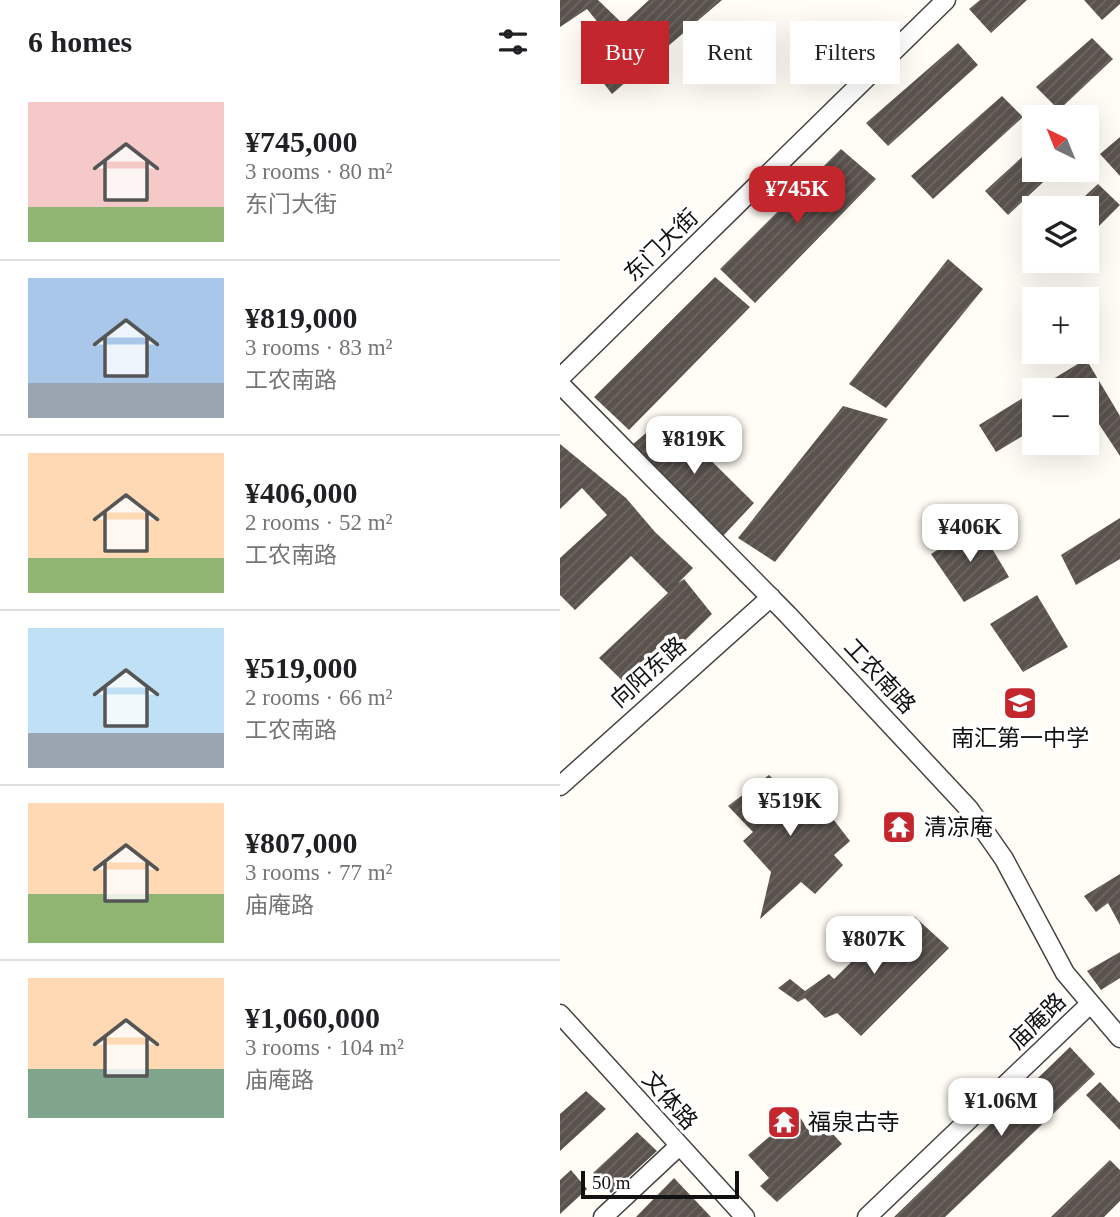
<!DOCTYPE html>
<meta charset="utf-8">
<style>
:root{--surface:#fff;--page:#f6f6f6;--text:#202124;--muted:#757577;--line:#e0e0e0;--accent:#c4262e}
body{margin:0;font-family:"Times New Roman","Noto Sans SC",serif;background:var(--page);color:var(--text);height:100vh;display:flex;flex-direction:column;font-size:26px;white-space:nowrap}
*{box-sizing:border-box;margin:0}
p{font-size:23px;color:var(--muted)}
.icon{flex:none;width:38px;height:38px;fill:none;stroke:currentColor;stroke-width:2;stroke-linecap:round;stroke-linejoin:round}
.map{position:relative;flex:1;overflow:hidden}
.sheet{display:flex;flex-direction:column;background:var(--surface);width:560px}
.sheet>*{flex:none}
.guide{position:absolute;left:21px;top:21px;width:434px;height:63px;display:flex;gap:14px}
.needle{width:46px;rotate:317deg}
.fabs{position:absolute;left:462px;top:105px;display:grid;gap:14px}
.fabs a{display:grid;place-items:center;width:77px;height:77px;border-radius:0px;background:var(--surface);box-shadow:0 7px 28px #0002;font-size:35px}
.scale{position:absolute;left:21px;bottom:18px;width:158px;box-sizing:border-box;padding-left:7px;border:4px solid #111;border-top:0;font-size:19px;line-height:24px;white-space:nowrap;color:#111;-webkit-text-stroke:5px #fff;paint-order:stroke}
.price{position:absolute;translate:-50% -60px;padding:0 16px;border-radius:14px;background:#fff;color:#222;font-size:23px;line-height:46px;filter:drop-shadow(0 2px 4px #0008)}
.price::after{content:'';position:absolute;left:50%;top:42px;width:21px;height:16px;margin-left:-10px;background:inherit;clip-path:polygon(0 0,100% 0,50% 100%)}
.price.on{background:var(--accent);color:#fff}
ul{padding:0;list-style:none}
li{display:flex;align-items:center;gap:21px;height:175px;padding:0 28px}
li+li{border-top:2px solid var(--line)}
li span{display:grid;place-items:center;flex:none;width:196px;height:140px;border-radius:0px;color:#555}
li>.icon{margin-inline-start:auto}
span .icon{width:84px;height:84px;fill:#fffc;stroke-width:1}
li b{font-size:30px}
h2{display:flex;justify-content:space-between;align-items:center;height:84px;padding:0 28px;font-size:30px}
.chip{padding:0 24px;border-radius:0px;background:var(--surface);box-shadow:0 7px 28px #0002;font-size:24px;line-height:63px}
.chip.on{background:var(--accent);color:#fff}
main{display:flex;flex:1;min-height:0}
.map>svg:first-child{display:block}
.building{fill:url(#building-hatch)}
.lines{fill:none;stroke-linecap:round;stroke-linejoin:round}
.minor-casing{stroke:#444;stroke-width:21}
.minor{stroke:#fff;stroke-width:18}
.labels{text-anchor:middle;stroke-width:7;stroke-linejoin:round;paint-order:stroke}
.street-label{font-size:23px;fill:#111;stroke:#fff}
.poi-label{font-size:23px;fill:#111;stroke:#fff;text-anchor:start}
</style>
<main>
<section class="sheet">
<h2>6 homes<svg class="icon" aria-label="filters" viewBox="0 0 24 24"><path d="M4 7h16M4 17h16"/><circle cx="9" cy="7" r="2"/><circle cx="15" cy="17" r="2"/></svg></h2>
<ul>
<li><span style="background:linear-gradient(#f6c9c9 75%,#8fb573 0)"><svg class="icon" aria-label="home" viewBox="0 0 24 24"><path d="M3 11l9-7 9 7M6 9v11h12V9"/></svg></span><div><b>¥745,000</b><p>3 rooms · 80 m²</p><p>东门大街</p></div></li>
<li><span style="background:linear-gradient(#a9c7e8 75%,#9aa5b1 0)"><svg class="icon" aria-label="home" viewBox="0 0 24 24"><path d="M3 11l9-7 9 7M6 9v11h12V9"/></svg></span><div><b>¥819,000</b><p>3 rooms · 83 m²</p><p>工农南路</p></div></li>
<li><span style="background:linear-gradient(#ffd9b3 75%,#8fb573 0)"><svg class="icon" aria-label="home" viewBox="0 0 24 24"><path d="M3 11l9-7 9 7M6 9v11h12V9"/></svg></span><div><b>¥406,000</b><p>2 rooms · 52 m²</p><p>工农南路</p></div></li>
<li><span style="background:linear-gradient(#bfe0f5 75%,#9aa5b1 0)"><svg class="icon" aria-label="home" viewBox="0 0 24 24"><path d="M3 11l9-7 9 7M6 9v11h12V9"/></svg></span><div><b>¥519,000</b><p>2 rooms · 66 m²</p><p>工农南路</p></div></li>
<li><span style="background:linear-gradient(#ffd9b3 65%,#8fb573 0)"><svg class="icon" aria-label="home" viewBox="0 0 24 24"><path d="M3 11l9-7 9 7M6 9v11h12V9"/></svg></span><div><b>¥807,000</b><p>3 rooms · 77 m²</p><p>庙庵路</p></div></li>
<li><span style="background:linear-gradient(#ffd9b3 65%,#7fa58c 0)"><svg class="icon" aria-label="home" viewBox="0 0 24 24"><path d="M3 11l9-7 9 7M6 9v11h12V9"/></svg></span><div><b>¥1,060,000</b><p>3 rooms · 104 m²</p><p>庙庵路</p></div></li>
</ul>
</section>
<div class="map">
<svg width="560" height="1217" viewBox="0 0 560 1217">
<defs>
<pattern id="building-hatch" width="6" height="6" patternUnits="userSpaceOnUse" patternTransform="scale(1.75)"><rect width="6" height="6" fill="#5a524d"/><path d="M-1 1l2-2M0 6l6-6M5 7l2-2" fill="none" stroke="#6d6662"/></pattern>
</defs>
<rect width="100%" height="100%" fill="#fffdf5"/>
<path class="building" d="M0,0H38L63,24L89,0H162L52,94L24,58L49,36L27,9L0,27Z
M420,0H467L431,33L409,9Z
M524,0H560V4L542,20Z
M532,38L553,59L499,110L476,87Z
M398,43L418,65L328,146L306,123Z
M442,96L463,117L373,199L351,176Z
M560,137V176L540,154Z
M474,146V170H496L448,215L425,191Z
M281,149L316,179L195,303L160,269Z
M538,184L560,205L527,238V208H512Z
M388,259L423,289L326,408L289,384Z
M155,277L190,307L69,430L34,397Z
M526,359L560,416V456L527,406V390H475Z
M474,391V429L436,452L419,425Z
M283,406L328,419L215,562L178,538Z
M106,416L194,503L162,537L72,445Z
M0,444L66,498L95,532L133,568L118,583L124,579L152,614L73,691L39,658L108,593L71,556L15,610L0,595V558L47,515L22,488L0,509Z
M560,518V559L516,585L501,555Z
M418,525L449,577L404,602L371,554Z
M477,595L508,647L463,672L430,624Z
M209,775L225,790L250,789L290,841L274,855L283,865L255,894L241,882L200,919L211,872L183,841L193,832L168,806Z
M560,874V925L548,903L536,912L524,896Z
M355,917L389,948L301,1036L277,1013L265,1018L245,998L238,1002L218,988L230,979L245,991L269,974L274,979L333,921L342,930Z
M560,952V978L541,990L527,971Z
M510,1047L535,1074L385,1217H334Z
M540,1082L560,1103V1130L526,1095Z
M26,1091L46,1109L0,1151V1114Z
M237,1113L252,1135L264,1124L282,1144L217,1202L200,1186L209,1178L188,1155Z
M77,1132L97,1151L51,1193L33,1173Z
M550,1160L560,1170V1201L544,1217H491Z
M11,1170L27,1189L0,1214V1180Z
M114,1178L151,1217H76Z"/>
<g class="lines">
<g class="minor-casing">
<path id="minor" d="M0,378L386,0
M0,384L228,615L409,809L444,859L505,973L560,1038
M0,786L211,597
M0,1014L185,1217
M43,1217L119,1146
M307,1217L529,1005"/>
</g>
<use href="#minor" class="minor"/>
</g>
<defs>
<g id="school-square" transform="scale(1.75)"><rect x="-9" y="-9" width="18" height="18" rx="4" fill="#c4262e" stroke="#fff"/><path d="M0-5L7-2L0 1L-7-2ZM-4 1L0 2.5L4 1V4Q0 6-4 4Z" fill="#fff"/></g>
<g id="temple-square" transform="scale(1.75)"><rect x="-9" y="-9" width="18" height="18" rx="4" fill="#c4262e" stroke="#fff"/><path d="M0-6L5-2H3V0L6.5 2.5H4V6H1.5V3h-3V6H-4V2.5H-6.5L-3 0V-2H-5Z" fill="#fff"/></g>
</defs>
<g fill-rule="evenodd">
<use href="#school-square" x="460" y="703"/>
<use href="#temple-square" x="339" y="827"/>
<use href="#temple-square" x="224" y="1122"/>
</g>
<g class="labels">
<g class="street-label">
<text transform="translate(101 245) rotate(-44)" y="8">东门大街</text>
<text transform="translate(88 672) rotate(-42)" y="8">向阳东路</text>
<text transform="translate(320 676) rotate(47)" y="8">工农南路</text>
<text transform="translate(477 1021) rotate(-44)" y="8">庙庵路</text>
<text transform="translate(110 1100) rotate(48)" y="8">文体路</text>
</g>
<g class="poi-label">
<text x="460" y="746" text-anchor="middle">南汇第一中学</text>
<text x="364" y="835">清凉庵</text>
<text x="248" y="1130">福泉古寺</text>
</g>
</g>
</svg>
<div class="fabs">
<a><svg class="needle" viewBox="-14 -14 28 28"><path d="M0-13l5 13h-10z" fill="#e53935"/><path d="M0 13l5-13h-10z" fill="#757577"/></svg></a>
<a><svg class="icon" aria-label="layers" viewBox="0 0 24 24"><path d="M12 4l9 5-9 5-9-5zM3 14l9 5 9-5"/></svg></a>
<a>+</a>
<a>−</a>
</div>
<div class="scale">50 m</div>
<b class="price on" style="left:237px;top:226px">¥745K</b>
<b class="price" style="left:134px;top:476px">¥819K</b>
<b class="price" style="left:410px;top:564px">¥406K</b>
<b class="price" style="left:230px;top:838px">¥519K</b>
<b class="price" style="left:314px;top:976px">¥807K</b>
<b class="price" style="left:441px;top:1138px">¥1.06M</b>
<div class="guide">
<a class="chip on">Buy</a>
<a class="chip">Rent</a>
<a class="chip">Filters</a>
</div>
</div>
</main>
